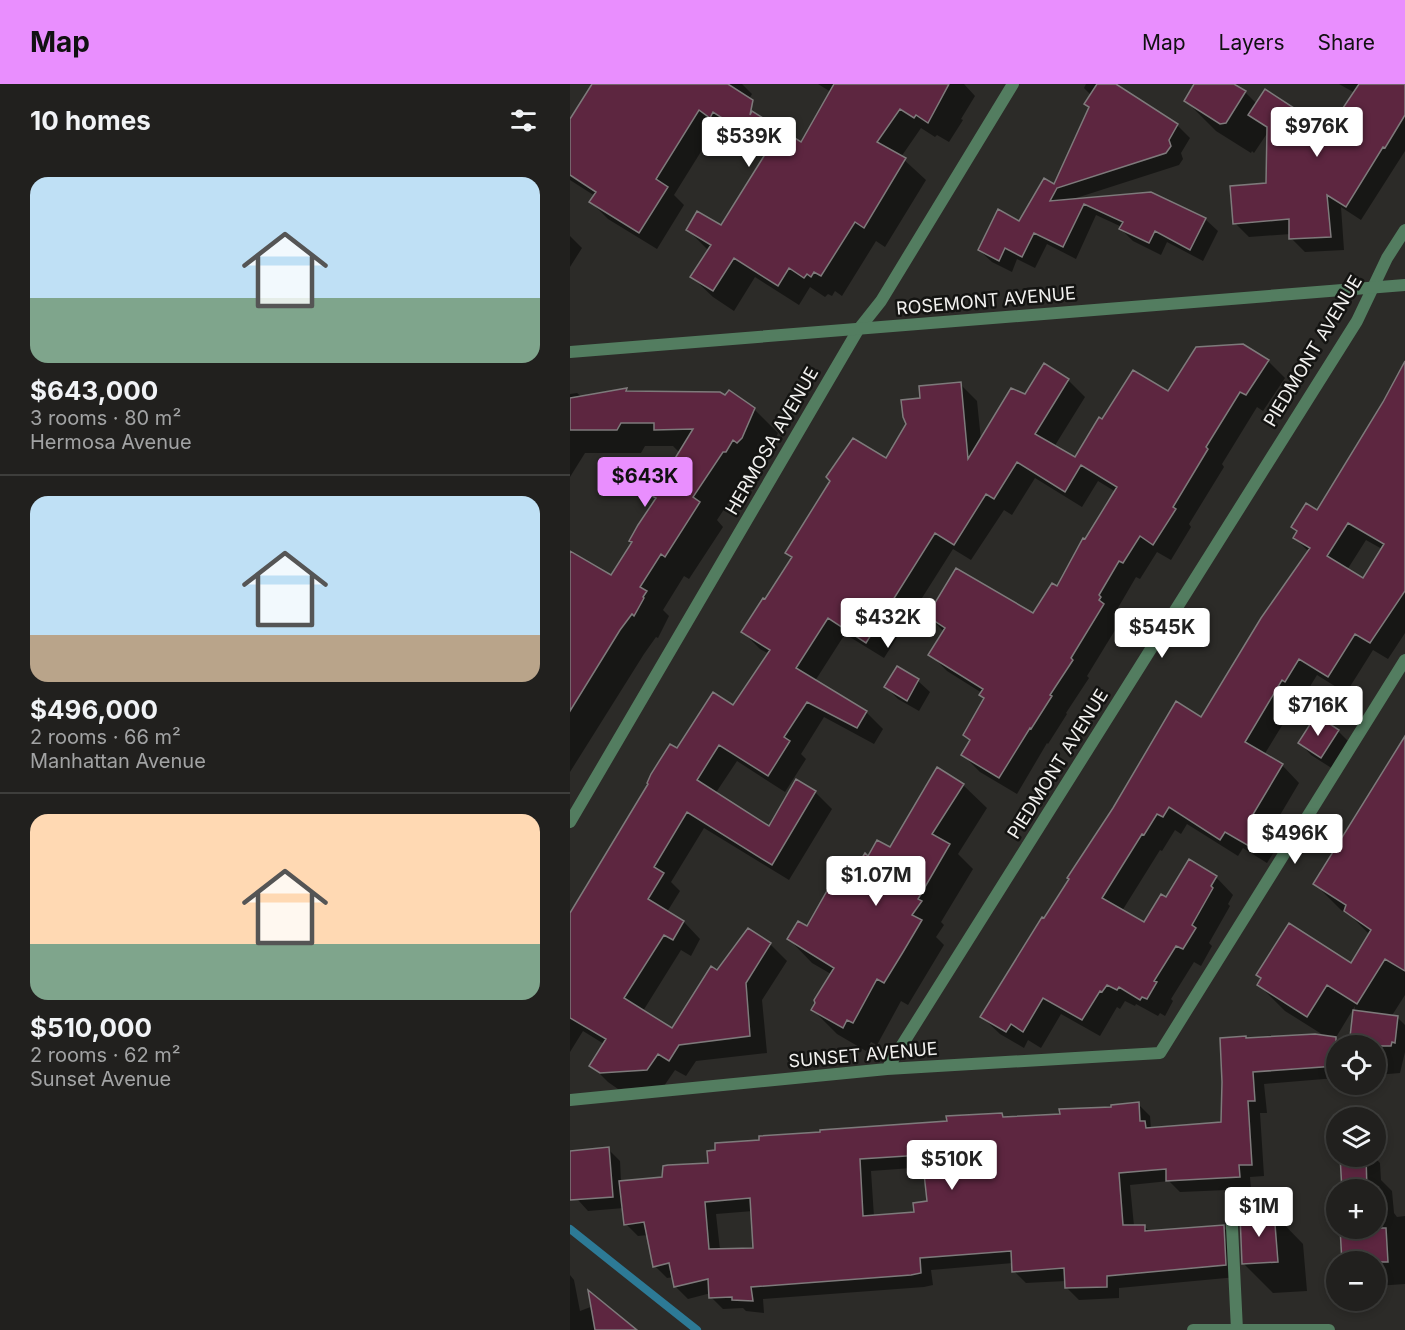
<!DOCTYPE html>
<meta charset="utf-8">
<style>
:root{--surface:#21201e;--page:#2d2d2b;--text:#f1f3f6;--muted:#a2a3a4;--line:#3e3e3c;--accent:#e98efe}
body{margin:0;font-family:Inter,sans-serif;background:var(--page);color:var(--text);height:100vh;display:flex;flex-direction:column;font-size:22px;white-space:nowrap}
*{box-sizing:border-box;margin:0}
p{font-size:20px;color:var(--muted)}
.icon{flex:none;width:33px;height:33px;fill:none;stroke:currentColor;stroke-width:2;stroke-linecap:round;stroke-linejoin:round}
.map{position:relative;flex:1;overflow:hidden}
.panel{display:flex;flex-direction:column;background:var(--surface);width:570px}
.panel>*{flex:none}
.tools{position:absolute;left:756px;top:951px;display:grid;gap:12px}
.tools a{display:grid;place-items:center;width:60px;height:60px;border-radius:50%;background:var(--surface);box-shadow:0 3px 9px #0003,0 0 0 2px var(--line);font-size:30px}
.price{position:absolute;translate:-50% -51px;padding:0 14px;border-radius:6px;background:#fff;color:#222;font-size:20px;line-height:39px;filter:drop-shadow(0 2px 3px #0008)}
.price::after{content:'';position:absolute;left:50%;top:36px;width:18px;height:14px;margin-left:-9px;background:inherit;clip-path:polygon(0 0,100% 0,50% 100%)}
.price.on{background:var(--accent);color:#111}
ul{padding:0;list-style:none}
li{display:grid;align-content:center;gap:12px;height:318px;padding:0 30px}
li+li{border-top:2px solid var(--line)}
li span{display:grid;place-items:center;height:186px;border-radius:18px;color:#555}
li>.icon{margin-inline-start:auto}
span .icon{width:108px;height:108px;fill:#fffc;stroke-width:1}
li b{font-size:26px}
h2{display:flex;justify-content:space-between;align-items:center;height:72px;padding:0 30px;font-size:26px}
header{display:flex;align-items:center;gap:36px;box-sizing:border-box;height:84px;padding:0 30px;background:var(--accent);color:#111}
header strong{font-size:28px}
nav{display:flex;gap:33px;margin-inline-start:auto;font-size:21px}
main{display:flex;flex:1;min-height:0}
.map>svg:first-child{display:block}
.shadow{fill:#0007;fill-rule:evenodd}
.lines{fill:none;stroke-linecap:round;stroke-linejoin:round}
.stream{stroke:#2d7a96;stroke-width:8}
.building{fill:#5d2640;stroke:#7e7a7b;stroke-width:1.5;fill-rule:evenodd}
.service{stroke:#537d60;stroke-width:12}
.minor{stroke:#537d60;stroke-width:12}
.tertiary{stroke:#537d60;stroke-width:12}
.labels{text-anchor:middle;stroke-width:5;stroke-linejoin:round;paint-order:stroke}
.street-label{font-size:18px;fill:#f2f1ef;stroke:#141412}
</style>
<header>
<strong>Map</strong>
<nav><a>Map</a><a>Layers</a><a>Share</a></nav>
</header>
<main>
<section class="panel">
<h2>10 homes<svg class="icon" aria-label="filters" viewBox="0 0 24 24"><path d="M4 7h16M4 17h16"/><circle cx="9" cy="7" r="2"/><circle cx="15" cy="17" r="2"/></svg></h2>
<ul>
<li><span style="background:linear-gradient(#bfe0f5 65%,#7fa58c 0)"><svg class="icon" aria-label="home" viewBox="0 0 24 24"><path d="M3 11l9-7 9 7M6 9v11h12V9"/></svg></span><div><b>$643,000</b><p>3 rooms · 80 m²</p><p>Hermosa Avenue</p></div></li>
<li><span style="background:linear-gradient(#bfe0f5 75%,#b9a48a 0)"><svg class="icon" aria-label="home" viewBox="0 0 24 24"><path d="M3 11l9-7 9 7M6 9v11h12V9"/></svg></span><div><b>$496,000</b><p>2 rooms · 66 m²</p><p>Manhattan Avenue</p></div></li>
<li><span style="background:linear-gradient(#ffd9b3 70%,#7fa58c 0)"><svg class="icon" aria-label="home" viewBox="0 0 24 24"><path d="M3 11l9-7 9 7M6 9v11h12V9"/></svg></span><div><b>$510,000</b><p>2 rooms · 62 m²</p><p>Sunset Avenue</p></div></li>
</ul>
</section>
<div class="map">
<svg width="835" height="1246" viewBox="0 0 835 1246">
<rect width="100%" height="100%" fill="#2c2b28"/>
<path class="shadow" d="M23,0H172L182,10L161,44L150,37L104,111L114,121L87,165L38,135L21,118L25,112L0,96V38Z
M248,0H394L405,12L391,35L393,36L379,58L367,51L365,53L351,44L331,73L356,96L315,163L306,157L272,212L265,207L262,212L258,210L255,213L240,203L229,221L185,193L164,227L143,213L122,193L139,167L118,146L152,143L198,69L173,46L231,60L261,8Z
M516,0H547L554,7L607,41L620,54L611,69L613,75L609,81L500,116L635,135L648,147L633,177L597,158L591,171L563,157L551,145L552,143L526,131L506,175L477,160L465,184L447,175L442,188L422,178L409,166L449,139L484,102L520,23L521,11L514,4Z
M626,0H661L675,8L687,20L754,45L764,41L785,9L769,0H835V67L791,136L771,123L774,166L735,168L721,154V150L679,153L665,139L697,100L698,48L684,69L682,67L681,69L646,47L616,17Z
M0,152L12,164L0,183Z
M698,277L715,294L693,327L687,323L652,380L654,383L619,440L621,443L601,476L587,468L570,495L566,493L545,529L547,531L545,533L550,538L517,592L519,594L496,629L497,630L478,660L477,659L447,710L410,688L393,671L401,657L394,651L416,615L412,609L377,587L360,570L374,548L359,532L463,531L487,504L546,408L528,397L512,423L465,394L442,431L434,426L401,476L383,465L314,574L275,550L245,597L296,628L313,645L304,660L254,633L231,670L236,675L215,708L167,677L145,710L199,744L245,708L262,725L219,796L134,744L101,798L110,807L97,828L114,838L130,855L121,872L111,866L73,927L102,946L148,888L200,860L217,877L192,916L197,969L126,977L116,992L105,986L94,1002L48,1005L38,998L21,981L34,960L13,947L0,968V829L80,700L108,666L164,623L199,570L190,565L173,548L195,517L223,474L217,469L316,376L351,316L390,300L407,317L411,356L455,312L498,296L515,313L484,363L506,375L532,337L598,309Z
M835,281V549L818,575L803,566L776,609L747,591L733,614L730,612L694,671L712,681L729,699L700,748L710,758L697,779L673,764L668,772L617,740L611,750L605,746L592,767L590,766L552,827L575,840L597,816L646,793L663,811L658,820L660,822L639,859L642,862L631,882L624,878L601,915L603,917L595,932L590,929L588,932L566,920L565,922L555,917L550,925L547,923L530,952L491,930L471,964L458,956L454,964L430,950L412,933L475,836L632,635L739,468L725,454L747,428ZM796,456L812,465L793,497L777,486Z
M56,306L59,309L184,325L208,349L195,377L191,381L187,379L179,391L176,392L147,436L153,443L119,495L114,492L93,526L99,532L88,554L86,553L74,570L0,688V468L41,493L88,415L110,369L103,362H75L71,369H15L0,393V310L7,309L12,313Z
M328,584L348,597L360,608L349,627L328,615L316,603Z
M768,647L779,658L763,685L741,671L730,659Z
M835,653V911L821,933L828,934L835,941V968L830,989L806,991V962H766V994L694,1000L697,1029H690L694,1092L680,1093L681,1105L610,1108L599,1097L560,1101L564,1142H574L580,1148L653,1143L665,1155L667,1193L549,1204V1214L509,1216L497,1204L496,1197L456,1199L444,1187L443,1179L361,1186L363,1201L354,1203L193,1215L194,1229L176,1227L173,1224L153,1225L141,1213V1209L118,1215L106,1203L104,1193L97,1194L85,1182L78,1151L68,1152L56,1140L54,1124L18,1127L0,1107V1069L38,1065L50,1077L51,1098L93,1094L140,1080L432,1030L436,1034L491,1032L568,1020L580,1032L581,1045L652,1039L676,953L678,956L758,954L715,927L689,901L692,895L688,891L781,881L800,851L783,834L771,826L745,800ZM785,922L781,957L765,955ZM355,1083L359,1119L345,1129L304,1133L301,1087ZM183,1127L185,1165L150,1166L146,1130Z
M393,701L417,724L388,770L403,785L371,838L374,841L366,853L374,861L338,921L331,917L307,961L301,958L296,967L267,950L243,926L261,890L242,879L219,855L238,844L298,774L320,765Z
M772,1072H803L810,1079L811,1096L822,1107L824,1129L827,1133L835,1132V1200L806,1202V1106H773Z
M704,1130L733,1160L737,1207L703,1209L674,1180Z
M0,1191L4,1196L10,1227L31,1219L64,1246H0Z"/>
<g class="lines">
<path class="stream" d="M0,1145L127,1246"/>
</g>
<path class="building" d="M22,0H158L183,16L180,31L182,27L231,58L264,0H379L358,39L346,31L344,34L330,25L307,58L336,74L294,144L285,138L251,192L244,188L241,193L237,190L234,194L219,184L208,202L164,174L143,207L120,193L141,161L116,146L127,127L151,141L199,64L143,28L140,34L129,26L86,95L98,103L69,149L19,118L26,108L0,91V35Z
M527,0H546L608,40L599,56L601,62L596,69L487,104L480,117L581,108L636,134L620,166L585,147L579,159L549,145L553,138L514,120L493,163L464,149L452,173L435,164L429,177L408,166L428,125L449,137L474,94L484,100L519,23L514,20Z
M624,0H664L676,7L656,39L650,40L614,17Z
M789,0H835V31L815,64L813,63L776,123L757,111L761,153L719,155V135L663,140L660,102L696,99L697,43L678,31L695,5L753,43L758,36L763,39Z
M673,260L699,276L676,311L670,308L636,363L638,365L603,423L606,425L583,461L570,452L553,479L549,477L529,511L531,513L529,516L534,520L501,574L503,576L480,611L482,612L461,645L460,644L429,694L391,671L400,656L393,651L414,614L409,611L413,605L358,571L375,544L357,532L386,484L463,529L482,499L487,502L513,454L515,455L547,403L511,381L495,408L447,378L424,415L416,410L384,461L365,449L296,559L258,534L226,584L297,627L287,644L237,618L214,653L220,657L198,692L149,661L127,696L199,742L226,695L246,707L202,781L117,728L84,783L94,789L78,815L114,837L103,856L94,851L54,914L102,944L141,882L147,886L178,844L201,859L176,899L180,952L109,961L99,977L88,970L77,986L30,989L19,982L36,955L0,934V829L78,700L77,699L81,690L100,660L107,664L143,608L163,621L200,566L171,548L193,514L195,515L222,473L215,469L260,397L256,393L283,354L316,374L336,340L333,333L331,316L350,314L349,302L391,298L398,375L441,304L455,310L474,279L499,295L465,350L505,373L529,333L532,335L563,286L598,307L626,263Z
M835,277V507L800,559L785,550L758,593L729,575L715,598L712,596L675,658L713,680L682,732L694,739L679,762L655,748L650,756L599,723L593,733L587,730L574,751L572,750L532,814L574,838L591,810L596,813L619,775L647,792L641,802L643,804L622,841L626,844L613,865L606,862L584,897L587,898L577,915L572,913L570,916L549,903L547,906L537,901L532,908L530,907L512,936L473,914L453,948L441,940L436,948L410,933L472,833L474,834L499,795L497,794L543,724L606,617L631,633L691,534L740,464L723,454L727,447L721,443L736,419L747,426L813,318ZM778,439L814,460L793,494L757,472Z
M57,304L56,307L150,308L155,311L159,306L185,324L172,354L167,359L163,356L156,368H153L123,413L130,418L95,473L91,470L70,503L77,507L73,513L74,514L64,532L62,530L50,546L0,627V467L41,491L62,458L59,457L68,441L86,414L82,412L123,345L84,346V339H51L47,346H0V314Z
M327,582L349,595L337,617L314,603Z
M746,631L769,646L751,674L728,659Z
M835,652V887L815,875L787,920L757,901L737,933L687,901L691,894L686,891L719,839L781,879L801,846L774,827L776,821L743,800Z
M367,683L394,700L362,750L380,760L348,815L352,817L342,831L352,836L333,868L314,899L307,895L283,939L277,936L273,944L241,926L245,919L244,916L264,884L217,855L228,837L237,842L270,784L282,790L295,769L298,772L307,756L320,763Z
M783,926L828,932L825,959L822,958L821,962H779Z
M745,950L766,953V982L683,988L685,1017H678L682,1081H669L670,1093L596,1097V1085L549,1089L553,1141H575V1147L654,1141L656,1181L537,1192V1203L495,1204L494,1184L442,1188L441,1167L350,1174L351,1189L341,1191L181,1203L183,1217L162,1216V1213L139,1214L138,1195L104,1203L99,1179L83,1183L74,1138L54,1141L49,1097L92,1093L93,1082L98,1081L138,1079L137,1067L145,1066V1059L189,1056V1052L250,1048V1046L377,1037L376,1032L432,1029L433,1033L490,1030L489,1025L541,1023V1021L569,1018L570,1037H575L576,1044L651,1038L652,998L650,954L676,952V954ZM352,1071L357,1117L343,1119L344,1128L293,1132L290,1075ZM180,1114L183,1164L139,1165L135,1118Z
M39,1063L43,1113L0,1116V1067Z
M770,1072H796L797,1106H772Z
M704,1128L708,1178L672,1180L670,1131Z
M770,1144H816L818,1178H772Z
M18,1206L67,1246H25Z"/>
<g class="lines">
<path class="service" d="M661,1122L667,1246"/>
<path class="minor" d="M0,738L288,246L311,217L443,0
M317,985L787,237L817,174L835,146
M0,1016L317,985L590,969L835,576
M623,1246H759"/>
<path class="tertiary" d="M0,268L835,201"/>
</g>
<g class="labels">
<g class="street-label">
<text transform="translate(416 217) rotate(-5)" y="6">ROSEMONT AVENUE</text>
<text transform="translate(743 267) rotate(-59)" y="6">PIEDMONT AVENUE</text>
<text transform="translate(202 357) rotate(-60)" y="6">HERMOSA AVENUE</text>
<text transform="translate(488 680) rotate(-58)" y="6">PIEDMONT AVENUE</text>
<text transform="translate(293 971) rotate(-5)" y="6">SUNSET AVENUE</text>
</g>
</g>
</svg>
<div class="tools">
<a><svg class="icon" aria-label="locate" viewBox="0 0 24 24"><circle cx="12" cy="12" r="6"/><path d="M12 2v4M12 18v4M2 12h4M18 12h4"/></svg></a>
<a><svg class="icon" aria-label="layers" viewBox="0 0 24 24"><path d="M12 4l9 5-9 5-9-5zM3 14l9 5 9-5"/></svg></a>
<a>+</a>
<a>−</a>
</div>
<b class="price" style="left:747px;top:74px">$976K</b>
<b class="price" style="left:179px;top:84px">$539K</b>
<b class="price on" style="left:75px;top:424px">$643K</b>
<b class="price" style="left:318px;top:565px">$432K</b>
<b class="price" style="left:592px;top:575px">$545K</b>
<b class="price" style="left:748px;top:653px">$716K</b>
<b class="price" style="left:725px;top:781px">$496K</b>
<b class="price" style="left:306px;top:823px">$1.07M</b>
<b class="price" style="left:382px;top:1107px">$510K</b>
<b class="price" style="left:689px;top:1154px">$1M</b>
</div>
</main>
